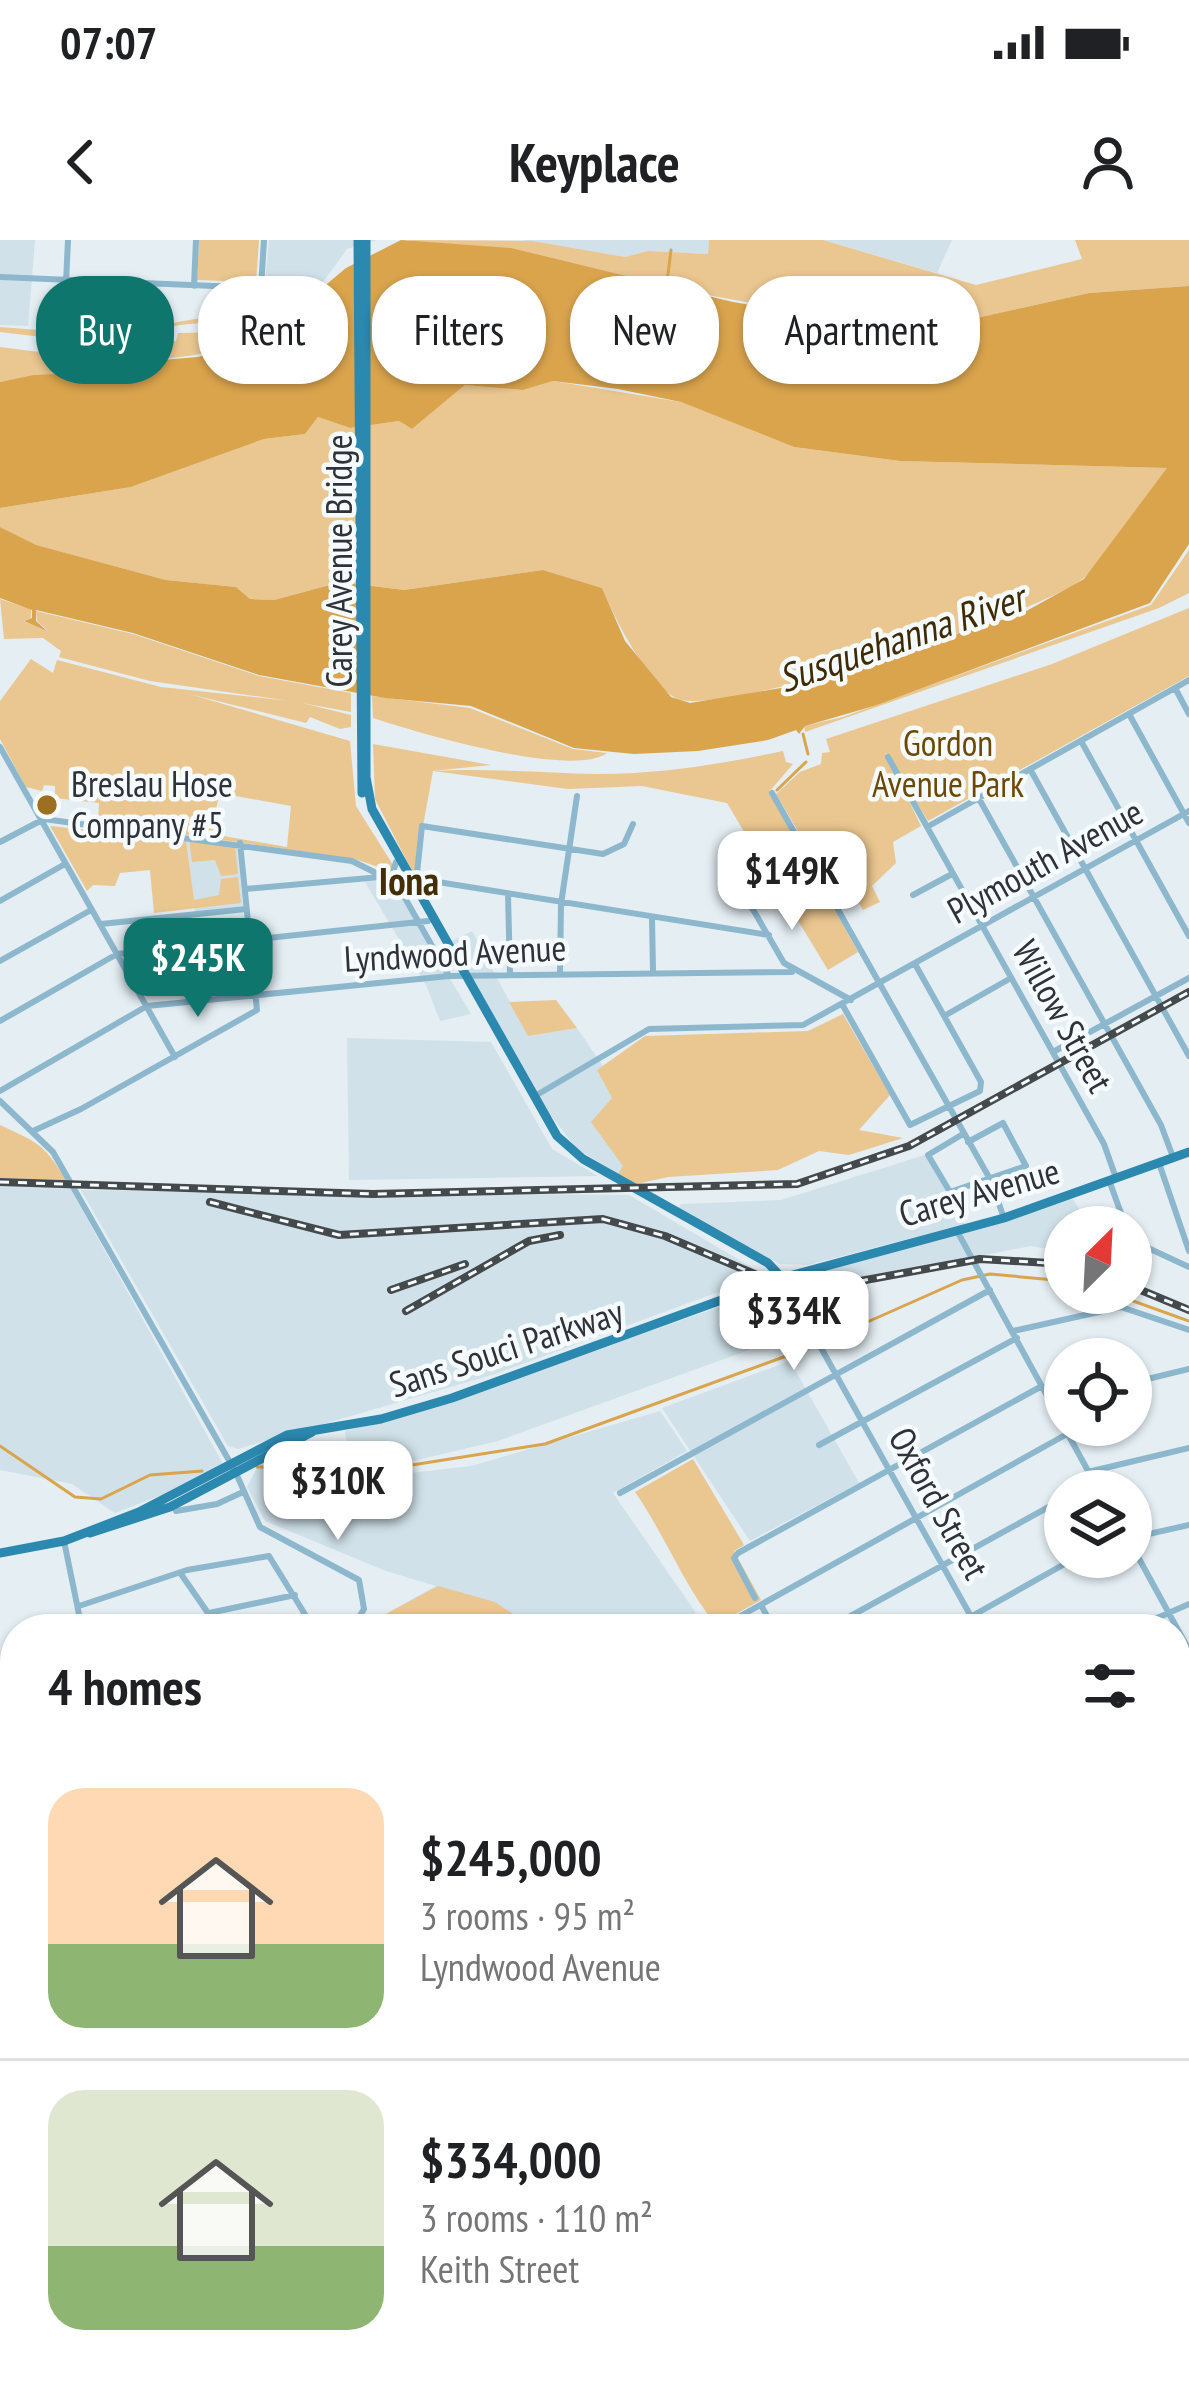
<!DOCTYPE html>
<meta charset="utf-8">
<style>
:root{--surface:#fff;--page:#f2f2f2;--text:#202124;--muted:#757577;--line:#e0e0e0;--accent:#0f766e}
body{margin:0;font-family:"PT Sans Narrow",sans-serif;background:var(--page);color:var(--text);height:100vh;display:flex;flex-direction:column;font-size:45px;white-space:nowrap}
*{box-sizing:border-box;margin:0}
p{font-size:39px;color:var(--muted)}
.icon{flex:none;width:66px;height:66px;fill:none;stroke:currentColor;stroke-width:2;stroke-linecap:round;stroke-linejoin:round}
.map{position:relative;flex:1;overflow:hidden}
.panel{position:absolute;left:0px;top:1374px;width:1191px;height:771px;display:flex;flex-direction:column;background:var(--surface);border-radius:48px 48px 0 0;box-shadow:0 3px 9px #0004}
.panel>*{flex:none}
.guide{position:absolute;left:36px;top:36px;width:1119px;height:108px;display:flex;gap:24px}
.needle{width:78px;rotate:24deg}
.controls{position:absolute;left:1044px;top:966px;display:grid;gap:24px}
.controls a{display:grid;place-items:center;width:108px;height:108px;border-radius:50%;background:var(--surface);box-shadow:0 3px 9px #0004;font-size:60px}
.price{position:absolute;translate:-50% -102px;padding:0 27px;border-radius:24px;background:#fff;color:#222;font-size:39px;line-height:78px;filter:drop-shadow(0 3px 6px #0008)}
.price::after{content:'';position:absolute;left:50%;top:72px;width:36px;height:27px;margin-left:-18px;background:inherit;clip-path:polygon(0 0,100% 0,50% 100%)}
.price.active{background:var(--accent);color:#fff}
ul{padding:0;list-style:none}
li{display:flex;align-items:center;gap:36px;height:300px;padding:0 48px}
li+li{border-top:3px solid var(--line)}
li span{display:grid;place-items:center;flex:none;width:336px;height:240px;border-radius:36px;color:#555}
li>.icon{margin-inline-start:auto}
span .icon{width:144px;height:144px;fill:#fffc;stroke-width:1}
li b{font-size:51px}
h2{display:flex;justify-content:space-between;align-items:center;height:144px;padding:0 48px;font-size:51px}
.tag{padding:0 42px;border-radius:48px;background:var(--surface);box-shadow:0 3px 9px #0004;font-size:42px;line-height:108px}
.tag.active{background:var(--accent);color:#fff}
.status{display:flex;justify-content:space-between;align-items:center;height:84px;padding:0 60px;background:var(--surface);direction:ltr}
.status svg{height:33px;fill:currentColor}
header{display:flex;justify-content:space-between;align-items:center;height:156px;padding:0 48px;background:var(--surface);font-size:54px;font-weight:600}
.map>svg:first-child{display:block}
.built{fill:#d0e1e9}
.green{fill:#eac690;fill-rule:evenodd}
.water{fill:#daa44d}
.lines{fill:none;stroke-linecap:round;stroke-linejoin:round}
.stream{stroke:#daa44d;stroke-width:3}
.minor{stroke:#8db7cd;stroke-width:6}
.major{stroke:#2b88af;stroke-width:9}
.rail-casing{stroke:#44494b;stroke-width:8}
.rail{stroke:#f5fbfe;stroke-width:3;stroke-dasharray:9;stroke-linecap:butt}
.poi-dot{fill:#9c7020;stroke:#f5fbfe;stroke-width:4.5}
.labels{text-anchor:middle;stroke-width:9;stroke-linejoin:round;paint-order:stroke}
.street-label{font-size:36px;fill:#2f3335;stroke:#f5fbfe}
.park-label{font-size:36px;fill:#6d4900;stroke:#f5fbfe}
.poi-label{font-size:36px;fill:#2f3335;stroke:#f5fbfe;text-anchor:start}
.water-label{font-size:39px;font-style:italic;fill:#402a03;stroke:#f5fbfe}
.neighbourhood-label{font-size:39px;font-weight:bold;fill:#432e08;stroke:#f5fbfe}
</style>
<div class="status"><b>07:07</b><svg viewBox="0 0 49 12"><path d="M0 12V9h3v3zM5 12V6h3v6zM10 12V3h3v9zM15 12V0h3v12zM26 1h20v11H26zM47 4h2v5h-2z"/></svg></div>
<header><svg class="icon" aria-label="back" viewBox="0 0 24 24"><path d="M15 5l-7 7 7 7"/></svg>Keyplace<svg class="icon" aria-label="person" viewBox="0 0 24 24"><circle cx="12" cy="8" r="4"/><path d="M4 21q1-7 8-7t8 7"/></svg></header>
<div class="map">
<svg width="1189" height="2144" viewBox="0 0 1189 2144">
<rect width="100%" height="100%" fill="#e4eef3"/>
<path class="built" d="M0,0H35L28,86L0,85Z
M269,0H377L347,9L312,57L271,74L264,54Z
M520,0H709L708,14L648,11L625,17Z
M823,0H952L937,33Z
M186,599L237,605L243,666L195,672Z
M390,639L471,774L440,781L426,745L365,642Z
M472,691L528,796L577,788L603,826L597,830L612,858L624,926L618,934L576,908L542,864L452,701Z
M347,798L491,802L552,909L598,936L349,940Z
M925,915L965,984L808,1025L780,1024L678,969L681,964L781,960Z
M0,938L66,941L223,1224L192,1243L115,1273L72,1244L0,1230Z
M81,950L629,955L765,1035L495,1134L238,1209L228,1206Z
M1073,959L1090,987H1065V1012L1031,1006L842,1043L858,1068L820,1092L775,1107L771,1102L498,1201L404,1223L348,1216L345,1191L402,1177L763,1052L794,1067L802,1062L792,1041Z
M790,1121L859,1243L750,1301L662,1168Z
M660,1171L687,1211L613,1253L696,1373L668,1389H358L436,1346L386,1331L265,1281L247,1247L259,1224L272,1216L359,1239L471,1226Z"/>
<path class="green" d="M199,0H259L256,42L197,40Z
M408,0L532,1L625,17L648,11L708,14L709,0H823L976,45L1082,19L1075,0H1189V46L1089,53L927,89L889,88Z
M250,52H256L246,79L179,85L101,104L0,92V87L102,95L248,70Z
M263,55H268L271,74L288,78C247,110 207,114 156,120C146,121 141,128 131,131C90,144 42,133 0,142V107C66,116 111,120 176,101L178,93L229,92L253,85Z
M553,141L681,162L794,207L900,221L1168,228C1142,262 1117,309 1085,337C1046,372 723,477 678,459C649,447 614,377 602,348L543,330L404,350L341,342L274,360L250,359L236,347L166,340L35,305L0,287V268L131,247L264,199L305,194L318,177L350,188L399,181L412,189L465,145L523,150Z
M1189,310V353L1159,368L805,492L804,486L843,477L1151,365Z
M0,359L31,369V378L23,381L48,391L37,381L36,371L133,394L259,436L351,453V472L302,463L351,475V487L340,489L310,477L306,483L189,454L350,501L356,566L393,625L390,631L355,619L98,582L99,563L55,558V546L44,545L42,551L26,547L0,499V461L31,419L53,433L57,420L161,447L290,461L150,441L59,417L61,411L43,398L4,399ZM219,553L291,566L287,607L212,594Z
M1189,368V436L928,581L885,511L921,586L893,602L896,623L872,646L880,662L863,670L845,639L831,647L776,554L800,532L821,524L822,513L830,512L826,499L1052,424Z
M372,456L470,468L573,509L607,513C571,539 416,492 373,478Z
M373,504L491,525L431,531C487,528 542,533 598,534C661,534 722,524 783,511L786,522L793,524L769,552L858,712L828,730L766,628L747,637L737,621L755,610L727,563L642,546L568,549L433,531L414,635L375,559Z
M50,586L186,600L194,660L219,655L221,639L238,637L241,663L154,673L150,630L120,633L115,646L93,645L87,651Z
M189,599L235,606L238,634L221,636L215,620L192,622Z
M556,760L577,788L528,796L509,762Z
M843,774L890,855L859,890L903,898L849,915L819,911L778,930L668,937L636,944L618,934L623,926L591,882L612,858L597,830L645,796L808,791Z
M0,885C36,902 43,902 66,940L0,938Z
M693,1219L744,1305L734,1311L761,1360L716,1385C683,1344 665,1295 635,1252Z
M438,1346L495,1362L536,1389H358Z
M15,1821V1878L0,1860V1822Z
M15,2000V2130H682L626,2144H0V2010Z"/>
<path class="water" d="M401,0L511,8L733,62L889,88L927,89L1089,53L1189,46V304L1150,363L877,465L805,486L799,494L796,490L768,500L698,511L634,514L574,508L471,466L385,458L259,435L133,393L36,370V381L47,391L24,381L32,378V370L0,358V287L36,305L166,340L236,347L250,359L274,360L341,342L404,350L543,330L602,348L625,401L671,457L690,463L781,448L1021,374L1084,339L1167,228L900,221L794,207L681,162L618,149L553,141L523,150L465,145L412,189L399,181L350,188L318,177L305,194L264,199L131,247L0,268V142L34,135L132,131L149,121L198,117L260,100L346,28Z"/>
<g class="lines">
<path class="stream" d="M666,50L671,10
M803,494L808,514
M777,550L806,522
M1111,1053L1189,1081
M0,1206L75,1257L101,1259L150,1235L202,1231
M257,1227L393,1228L545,1204L811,1107L962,1040L990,1034L1065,1041"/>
<path class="minor" d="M68,0L65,64L72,82L105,93L158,80
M0,37L261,48L264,0
M194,46L196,0
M1175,448L1189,474
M1129,474L1189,583
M1081,501L1189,696
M0,507L175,817
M888,517L1104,904L1116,938
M1030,529L1189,816
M772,553L990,939L1004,978
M978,557L1161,885L1173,917
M927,587L1189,440
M0,602L44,579L352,621L380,635
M730,630L784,723L851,760
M417,633L422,586L603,614L624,604L633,584
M392,635L449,736
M392,635L396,622
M413,638L769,695
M245,649L403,635
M508,655L510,734
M913,655L952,634
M0,661L65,624
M652,679L653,731
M101,684L246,669
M0,721L91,670
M560,733L561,664L577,556
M842,764L910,885L980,851L981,842L915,724
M944,776L1011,738
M0,781L117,714L428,681
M1053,812L1189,738
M0,851L147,766L449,736L792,732
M535,856L649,789L803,785L1189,571
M0,861L53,912L235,1231L260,1287L359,1340L364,1369L352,1389
M33,891L81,869L257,770L240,603
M963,894L928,915L950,952L1026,926L1003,883L968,902
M1159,923L1189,1011
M1109,940L1126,987
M957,991L1099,1251
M1131,1000L1189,1027
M782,1038L978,1389
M762,1045L796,1064
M1013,1091L1121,1067L1189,1090
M1131,1143L1189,1129
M819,1205L1017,1098
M1088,1232L1189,1208
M1077,1251L1094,1242
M620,1253L990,1050
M176,1271L217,1264L243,1252
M1131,1298L1189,1285
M64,1301L82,1389
M1131,1304L1189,1410
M181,1334L219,1389
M755,1358L734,1318L738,1313L1042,1146
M761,1365L774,1389
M79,1366L187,1330L269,1316L314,1389
M209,1373L295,1355
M719,1388L1067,1194
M200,1389L215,1384
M827,1389L1065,1258
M949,1389L1077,1317
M1132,1389L1189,1364
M1176,1422L1189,1415
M0,1443L15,1438
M1176,1476L1189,1468
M0,1540L15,1565
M0,1593L15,1607
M0,1674L15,1682
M1176,1691L1189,1689
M1176,1722L1189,1734
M0,1775H15
M1176,1797L1189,1820
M1176,1845L1189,1837
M0,1898L15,1918
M1176,1923L1189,1921
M1176,2004L1189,1983
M1176,2043L1180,2041
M740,2130L744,2144
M842,2130L849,2144
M990,2130L998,2144
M1067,2130L1074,2144
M1141,2130L1145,2144
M906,2144L942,2130"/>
<path class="major" d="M358,0L362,553
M366,0V537L372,569L557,896L583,919L768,1023L782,1038
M90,1293L170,1267L312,1192
M0,1313L64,1301L139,1272L287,1195L381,1179L452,1158L782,1038L1004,978L1189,912
M1176,1511L1189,1514
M0,2005L15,1995"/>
<g class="rail-casing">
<path id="rail" d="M0,942L373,954L797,944L909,906L1189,752
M210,962L339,995L603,979L665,996L764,1038L822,1048L980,1019L1065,1024
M1131,1046L1189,1070
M391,1050L465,1024
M406,1071L529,1001L560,995"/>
</g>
<use href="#rail" class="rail"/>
</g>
<circle class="poi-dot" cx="47" cy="565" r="12"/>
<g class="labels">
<g class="street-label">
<text transform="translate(339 321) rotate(-90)" y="13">Carey Avenue Bridge</text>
<text transform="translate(1045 621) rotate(-29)" y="13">Plymouth Avenue</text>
<text transform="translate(455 713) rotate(-3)" y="13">Lyndwood Avenue</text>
<text transform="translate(1063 776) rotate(61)" y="13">Willow Street</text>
<text transform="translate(979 952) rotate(-16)" y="13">Carey Avenue</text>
<text transform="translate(506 1108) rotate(-18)" y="13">Sans Souci Parkway</text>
<text transform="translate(939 1263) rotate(61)" y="13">Oxford Street</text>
</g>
<g class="park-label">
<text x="948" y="516">Gordon<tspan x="948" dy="41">Avenue Park</tspan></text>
</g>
<g class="poi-label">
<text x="71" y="557">Breslau Hose<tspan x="71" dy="41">Company #5</tspan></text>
</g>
<g class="water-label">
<text transform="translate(901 398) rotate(-19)" y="14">Susquehanna River</text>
</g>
<g class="neighbourhood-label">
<text x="409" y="655">Iona</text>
</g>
</g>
</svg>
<div class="controls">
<a><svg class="needle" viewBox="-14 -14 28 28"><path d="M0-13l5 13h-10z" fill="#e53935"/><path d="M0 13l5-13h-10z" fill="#757577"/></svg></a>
<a><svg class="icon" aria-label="locate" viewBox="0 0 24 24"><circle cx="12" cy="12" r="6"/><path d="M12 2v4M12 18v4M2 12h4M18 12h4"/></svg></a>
<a><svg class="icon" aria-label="layers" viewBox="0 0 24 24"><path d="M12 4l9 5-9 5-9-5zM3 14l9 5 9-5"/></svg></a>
</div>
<b class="price" style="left:792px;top:693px">$149K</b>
<b class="price active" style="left:198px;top:780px">$245K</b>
<b class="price" style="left:794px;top:1133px">$334K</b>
<b class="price" style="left:338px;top:1303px">$310K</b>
<div class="guide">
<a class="tag active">Buy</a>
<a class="tag">Rent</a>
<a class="tag">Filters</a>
<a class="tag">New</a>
<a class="tag">Apartment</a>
</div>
<section class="panel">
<h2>4 homes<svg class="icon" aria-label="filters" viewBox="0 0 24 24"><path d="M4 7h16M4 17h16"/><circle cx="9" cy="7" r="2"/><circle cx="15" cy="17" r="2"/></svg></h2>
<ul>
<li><span style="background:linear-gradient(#ffd9b3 65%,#8fb573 0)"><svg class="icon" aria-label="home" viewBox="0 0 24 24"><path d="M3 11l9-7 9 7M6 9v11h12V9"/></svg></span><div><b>$245,000</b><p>3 rooms · 95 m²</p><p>Lyndwood Avenue</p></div></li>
<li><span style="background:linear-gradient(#dfe7d0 65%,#8fb573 0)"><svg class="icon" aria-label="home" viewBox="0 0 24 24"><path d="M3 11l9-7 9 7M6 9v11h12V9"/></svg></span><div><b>$334,000</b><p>3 rooms · 110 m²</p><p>Keith Street</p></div></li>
</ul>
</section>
</div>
